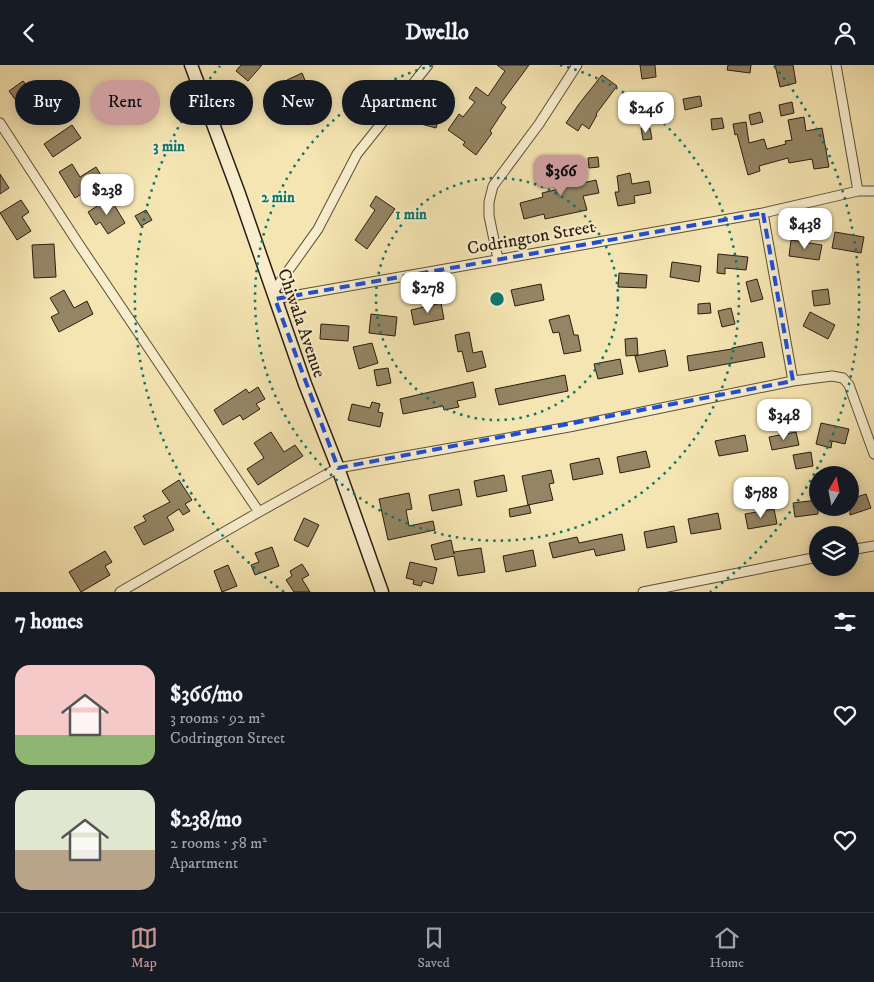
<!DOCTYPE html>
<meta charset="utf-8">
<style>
:root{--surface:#171b24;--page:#20242c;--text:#f1f3f6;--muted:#9ea1a6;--line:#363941;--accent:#c59692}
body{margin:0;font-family:"IM FELL DW Pica",serif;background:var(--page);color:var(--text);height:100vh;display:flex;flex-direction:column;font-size:19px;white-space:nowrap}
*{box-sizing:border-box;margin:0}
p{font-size:16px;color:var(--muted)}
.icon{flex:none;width:28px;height:28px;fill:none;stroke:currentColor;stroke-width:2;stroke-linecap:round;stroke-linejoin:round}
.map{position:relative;height:527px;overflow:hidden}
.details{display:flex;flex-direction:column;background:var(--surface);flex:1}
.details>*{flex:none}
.top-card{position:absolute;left:15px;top:15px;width:500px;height:45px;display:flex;gap:10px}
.needle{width:32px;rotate:10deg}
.fabs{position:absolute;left:809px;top:401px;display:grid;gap:10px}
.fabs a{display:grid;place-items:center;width:50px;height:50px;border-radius:50%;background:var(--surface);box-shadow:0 2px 12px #0003;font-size:25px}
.price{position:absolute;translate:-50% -42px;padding:0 11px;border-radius:10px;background:#fff;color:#222;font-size:16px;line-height:32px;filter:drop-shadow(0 1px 2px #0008)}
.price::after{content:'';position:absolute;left:50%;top:30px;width:15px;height:11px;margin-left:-8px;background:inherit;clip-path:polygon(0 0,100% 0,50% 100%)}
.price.selected{background:var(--accent);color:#111}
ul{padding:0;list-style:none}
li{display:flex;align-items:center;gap:15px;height:125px;padding:0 15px}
li span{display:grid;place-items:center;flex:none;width:140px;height:100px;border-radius:15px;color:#555}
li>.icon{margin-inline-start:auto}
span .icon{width:60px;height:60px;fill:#fffc;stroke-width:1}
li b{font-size:21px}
h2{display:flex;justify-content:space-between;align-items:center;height:60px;padding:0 15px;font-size:21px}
.pill{padding:0 18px;border-radius:22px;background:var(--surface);box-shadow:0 2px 12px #0003;font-size:18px;line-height:45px}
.pill.selected{background:var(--accent);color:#111}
header{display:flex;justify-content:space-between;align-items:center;height:65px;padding:0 15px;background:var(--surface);font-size:22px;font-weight:800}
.tab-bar{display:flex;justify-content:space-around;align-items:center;height:70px;border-top:1px solid var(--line);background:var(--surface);font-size:14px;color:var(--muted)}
.tab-bar a{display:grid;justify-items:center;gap:2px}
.tab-bar .selected{color:var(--accent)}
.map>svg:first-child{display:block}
.building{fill:#948564;stroke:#2a1d10}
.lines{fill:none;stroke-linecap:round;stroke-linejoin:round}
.street-casing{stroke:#5d4f38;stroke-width:11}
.secondary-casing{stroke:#2a1d10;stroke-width:15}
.street{stroke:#f8eecd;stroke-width:9}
.secondary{stroke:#f8eecd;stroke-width:12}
.marked{fill:none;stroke:#1d4ed8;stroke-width:4;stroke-dasharray:10 6;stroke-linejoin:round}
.ring{fill:none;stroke:#0f766e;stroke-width:2.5;stroke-dasharray:2.5 5}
.labels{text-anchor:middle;stroke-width:4;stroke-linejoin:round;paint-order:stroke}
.street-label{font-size:18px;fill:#2a1d10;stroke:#f8eecd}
.centre{fill:#0f766e;stroke:#f8eecd;stroke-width:2.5}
.ring-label{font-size:15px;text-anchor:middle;font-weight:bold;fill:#0f766e;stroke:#f8eecd;stroke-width:4;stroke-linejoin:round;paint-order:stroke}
</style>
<header><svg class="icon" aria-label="back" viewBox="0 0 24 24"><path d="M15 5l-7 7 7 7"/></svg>Dwello<svg class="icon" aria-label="person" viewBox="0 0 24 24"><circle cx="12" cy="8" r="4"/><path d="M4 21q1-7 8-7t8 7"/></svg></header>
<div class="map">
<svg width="874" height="527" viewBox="0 0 874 527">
<rect width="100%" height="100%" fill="#f5e5b2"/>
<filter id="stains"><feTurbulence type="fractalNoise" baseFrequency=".004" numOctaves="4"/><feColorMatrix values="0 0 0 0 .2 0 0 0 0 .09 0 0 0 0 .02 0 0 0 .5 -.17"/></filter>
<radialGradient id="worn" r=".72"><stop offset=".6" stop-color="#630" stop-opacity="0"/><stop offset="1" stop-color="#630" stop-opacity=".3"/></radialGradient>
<path class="building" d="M241,0H262L248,16L236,6Z
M497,0H529L501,38L506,42L490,66L492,68L476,90L463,80L465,77L448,65L459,49L463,52L475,37L469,33L476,22L488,31L505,6Z
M640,0H655L656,12L642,14Z
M728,0H751L750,8L727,5Z
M775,0H793L796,18L780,22Z
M302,8L317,44L305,49L298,33L296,34L287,15Z
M602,10L617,21L596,49L597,50L589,64L582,59L578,66L566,58L579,39Z
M61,15L70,28L51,41L49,37L28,52L9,26L23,16L36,32Z
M700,31L702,41L685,45L683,34Z
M792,37L794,48L781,51L779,40Z
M426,41L441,45L436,63L421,59Z
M760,47L763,57L751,60L749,50Z
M804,52L806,66L822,63L829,102L814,104L812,94L789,98L788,93L759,101L760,106L748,110L737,69L735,70L733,59L746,57L749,78L764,74L767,84L786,79L785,76L792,75L788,55Z
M722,53L724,63L712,65L711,54Z
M72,60L81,73L53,92L44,79Z
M641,63H650L652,74L643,75Z
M598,92L599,102L589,103L588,93Z
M569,97L574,120L596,115L599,128L583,131L587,145L545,154L544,149L524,154L520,138L543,132L542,128L559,124L553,101Z
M72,99L80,112L96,102L104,115L75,133L59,107Z
M630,108L632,119L649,116L651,128L634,131L635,138L618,141L615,127H619L617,111Z
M0,109L9,123L0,129Z
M376,131L395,144L367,184L355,175L375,145L370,141Z
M110,133L125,158L108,169L100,157L96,160L88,147Z
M21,135L29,147L22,152L31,166L17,175L0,148Z
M146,145L152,155L141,161L135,151Z
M835,167L864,172L861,188L832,183Z
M791,175L822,180L819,195L789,191Z
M54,179L56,212L34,213L32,180Z
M718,189L748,192L746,205L725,203V209L717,208Z
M672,197L701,201L699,217L670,212Z
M619,208L647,210L646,223L618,222Z
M757,214L763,234L751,237L746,217Z
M541,219L544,235L515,241L511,225Z
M828,224L830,239L814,241L812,226Z
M64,225L74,243L87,236L93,249L59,267L51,252L59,248L50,233Z
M441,238L444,254L414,260L411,245Z
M710,238L711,248L698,249V239Z
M731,243L735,259L722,262L718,246Z
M810,247L835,260L828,274L803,261Z
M371,249L397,252L395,271L369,268Z
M569,250L574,270H578L581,286L564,289L559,267L553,268L549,255Z
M321,259L349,261L348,276L320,274Z
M469,267L473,288L482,286L486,302L467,307L462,286L458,287L455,270Z
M637,273L638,290L626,291L625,274Z
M762,277L765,292L689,306L687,291L732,284V283Z
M372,278L378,298L359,304L353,282Z
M665,285L668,301L639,307L635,291Z
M620,294L623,309L598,314L594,299Z
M388,303L391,318L377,321L374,305Z
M565,310L568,326L499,340L495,324Z
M473,317L476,332L457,336L459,342L444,345L443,341L403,349L400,334Z
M258,322L265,334L256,339L260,344L243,355L240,350L223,360L214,345L246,324L249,328Z
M372,337L380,339L378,347L383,348L380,362L348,355L352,339L370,343Z
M821,358L849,364L845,379L832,376L831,383L816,379Z
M271,367L284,387L295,380L303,391L258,420L247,404L264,393L254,378Z
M796,367L799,380L772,385L769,372Z
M745,370L748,386L719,391L715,376Z
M646,386L650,402L620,408L617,392Z
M811,387L813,401L796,404L793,390Z
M599,393L603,409L573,415L570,399Z
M551,405L554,418L549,419L553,435L528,440L522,411Z
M504,410L507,426L477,432L474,416Z
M179,415L192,435L185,439L190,446L183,450L179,444L167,452L174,465L144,480L134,462L146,456L143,451L170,437L162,426Z
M459,424L462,440L432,446L429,430Z
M409,428L412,444L406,445L409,461L433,456L435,465L388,475L379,434Z
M866,429L871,443L850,450V434Z
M818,435V449L795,452L793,438Z
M529,440L531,448L510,452L509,444Z
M774,444L777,459L748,464L745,449Z
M718,448L721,464L691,469L688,454Z
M304,453L319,460L308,482L294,475Z
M674,461L677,477L647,483L644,467Z
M622,469L625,485L596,491L594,484L553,493L549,478L577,472L579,478Z
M451,475L454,489V487L481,483L485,507L458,511L454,491L435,495L431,480Z
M272,482L279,501L255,510L251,500L259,497L255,488Z
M533,485L536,501L506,507L503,491Z
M105,486L112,497L105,501L110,510L81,527L69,507Z
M410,497L437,503L433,519L423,516L421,521L413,519L414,515L406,513Z
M302,499L309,510L302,514L310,527H294L286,515L292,511L290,506Z
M228,500L237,521L222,527L214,506Z"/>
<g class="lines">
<g class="street-casing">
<path id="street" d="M836,0L858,126
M0,58L78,178L259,447
M763,148L793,316
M498,194L489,151V137L493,121L539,59L577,0
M273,227L318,164L357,89L428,0
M275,234L763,148L858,126H874
M850,485L874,481
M120,527L259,447L338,403L569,362L793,316L832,311L843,313L849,320L874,389
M643,527L818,492"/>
</g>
<g class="secondary-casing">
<path id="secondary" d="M191,0L238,126L305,319L338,403L382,527"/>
</g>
<use href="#street" class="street"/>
<use href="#secondary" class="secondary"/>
</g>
<path class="marked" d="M763,148L793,316L338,403L275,234Z"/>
<g class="ring">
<circle cx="497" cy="234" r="121"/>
<path d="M560 0A242 242 0 1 1 434 0"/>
<path d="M284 527A362 362 0 0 1 220 1M774 1A362 362 0 0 1 710 527"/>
</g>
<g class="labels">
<g class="street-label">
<text transform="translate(531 172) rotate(-10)" y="6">Codrington Street</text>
<text transform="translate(302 258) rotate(71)" y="6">Chiwala Avenue</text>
</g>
</g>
<circle cx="497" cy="234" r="8" class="centre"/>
<g class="ring-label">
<text x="169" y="86">3 min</text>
<text x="278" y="137">2 min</text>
<text x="411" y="154">1 min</text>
</g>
<rect width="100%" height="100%" filter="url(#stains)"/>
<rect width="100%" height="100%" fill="url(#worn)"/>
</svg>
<div class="fabs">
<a><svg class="needle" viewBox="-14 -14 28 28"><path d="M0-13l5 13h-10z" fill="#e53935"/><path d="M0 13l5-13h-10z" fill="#9ea1a6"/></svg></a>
<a><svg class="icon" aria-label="layers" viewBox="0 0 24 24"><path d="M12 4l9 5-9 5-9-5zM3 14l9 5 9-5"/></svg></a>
</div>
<b class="price" style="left:646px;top:69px">$246</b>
<b class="price selected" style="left:561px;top:132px">$366</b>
<b class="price" style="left:107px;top:151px">$238</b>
<b class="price" style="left:805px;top:185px">$438</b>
<b class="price" style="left:428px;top:249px">$278</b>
<b class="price" style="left:784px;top:376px">$348</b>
<b class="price" style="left:761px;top:454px">$788</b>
<div class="top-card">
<a class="pill">Buy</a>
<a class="pill selected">Rent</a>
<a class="pill">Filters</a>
<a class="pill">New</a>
<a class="pill">Apartment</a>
</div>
</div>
<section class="details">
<h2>7 homes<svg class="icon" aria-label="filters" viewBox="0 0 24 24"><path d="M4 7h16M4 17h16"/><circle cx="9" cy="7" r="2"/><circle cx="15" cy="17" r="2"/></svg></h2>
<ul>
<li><span style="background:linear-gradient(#f6c9c9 70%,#8fb573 0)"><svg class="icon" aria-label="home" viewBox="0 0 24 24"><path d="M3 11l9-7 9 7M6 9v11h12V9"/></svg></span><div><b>$366/mo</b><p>3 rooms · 92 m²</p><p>Codrington Street</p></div><svg class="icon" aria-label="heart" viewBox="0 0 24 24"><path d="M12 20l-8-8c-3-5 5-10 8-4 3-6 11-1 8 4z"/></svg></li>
<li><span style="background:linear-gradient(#dfe7d0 60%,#b9a48a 0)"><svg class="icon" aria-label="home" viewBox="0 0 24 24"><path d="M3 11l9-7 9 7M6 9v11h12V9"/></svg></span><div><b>$238/mo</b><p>2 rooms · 58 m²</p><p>Apartment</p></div><svg class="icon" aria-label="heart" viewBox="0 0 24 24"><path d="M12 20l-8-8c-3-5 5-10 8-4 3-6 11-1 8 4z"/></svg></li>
</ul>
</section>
<nav class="tab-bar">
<a class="selected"><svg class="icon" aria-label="map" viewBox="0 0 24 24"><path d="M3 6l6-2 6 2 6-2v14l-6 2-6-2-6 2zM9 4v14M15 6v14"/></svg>Map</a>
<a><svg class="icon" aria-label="saved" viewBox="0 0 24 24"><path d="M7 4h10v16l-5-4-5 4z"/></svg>Saved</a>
<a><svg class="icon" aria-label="home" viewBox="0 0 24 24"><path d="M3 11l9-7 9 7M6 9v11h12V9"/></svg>Home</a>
</nav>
